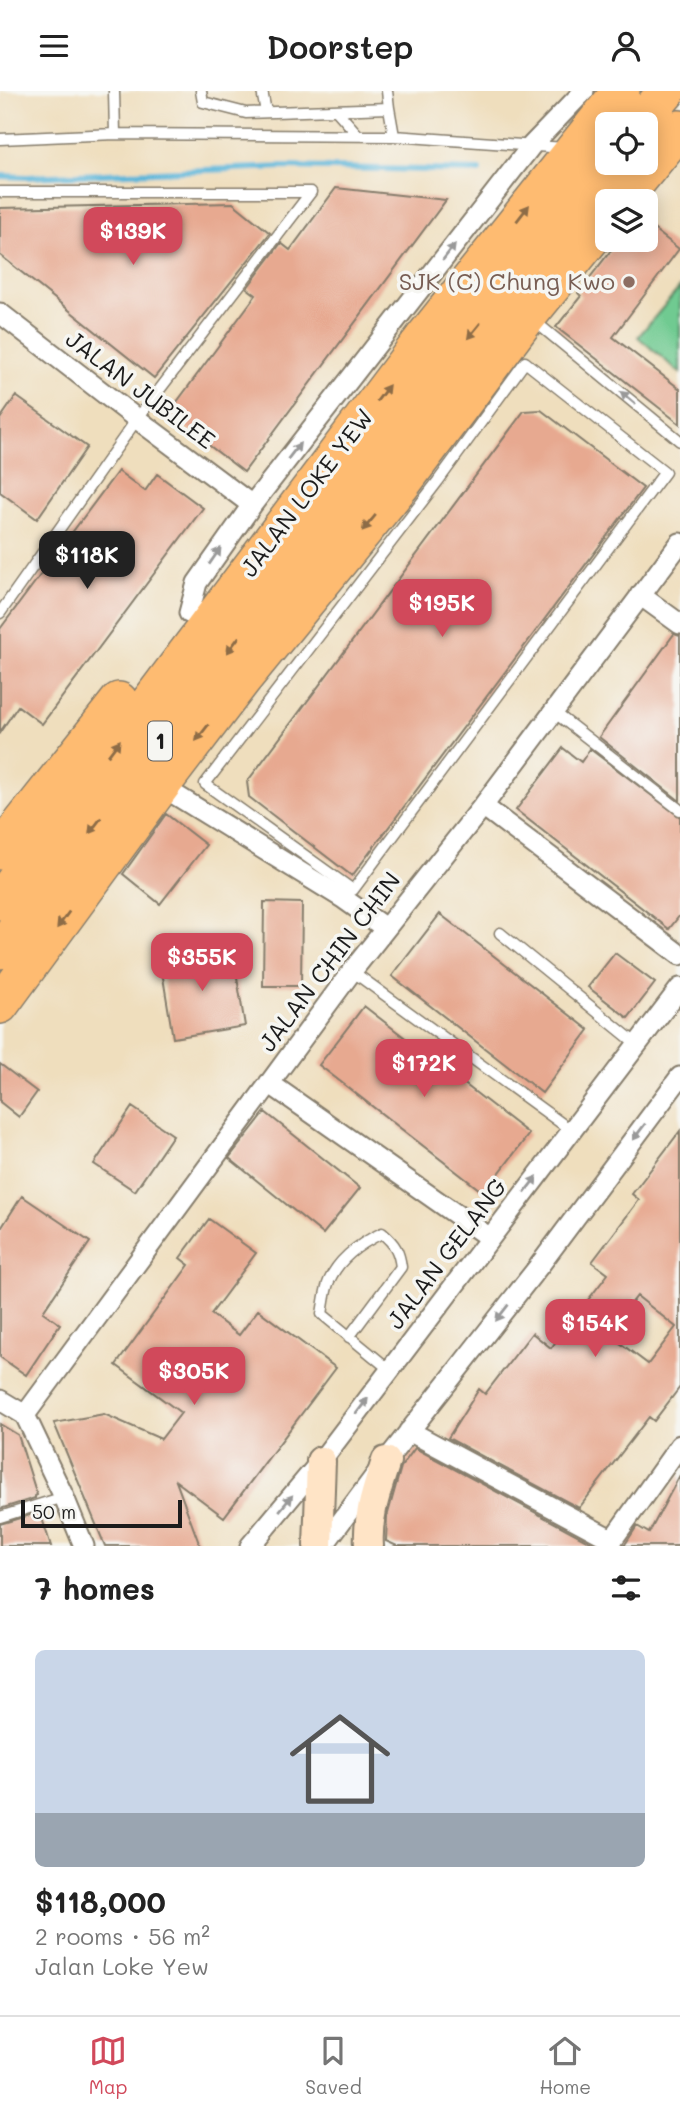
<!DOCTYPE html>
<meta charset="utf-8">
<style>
:root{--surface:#fff;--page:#f2f2f2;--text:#222;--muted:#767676;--line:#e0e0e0;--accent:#d1495b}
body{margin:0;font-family:Mali,sans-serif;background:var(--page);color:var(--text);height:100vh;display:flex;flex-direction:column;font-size:26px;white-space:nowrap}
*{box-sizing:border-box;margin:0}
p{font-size:23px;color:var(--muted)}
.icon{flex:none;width:38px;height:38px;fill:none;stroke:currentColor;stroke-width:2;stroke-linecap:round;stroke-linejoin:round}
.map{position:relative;height:1455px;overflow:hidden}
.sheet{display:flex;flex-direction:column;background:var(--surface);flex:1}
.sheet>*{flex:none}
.controls{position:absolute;left:595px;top:21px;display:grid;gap:14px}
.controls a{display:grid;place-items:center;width:63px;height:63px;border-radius:10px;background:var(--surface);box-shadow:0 4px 18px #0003;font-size:35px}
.scale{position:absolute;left:21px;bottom:18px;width:161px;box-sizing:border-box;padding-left:7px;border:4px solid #1c1c1c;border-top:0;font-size:19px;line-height:24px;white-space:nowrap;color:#1c1c1c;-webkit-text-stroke:5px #f6f6f2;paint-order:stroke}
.price{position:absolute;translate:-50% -60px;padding:0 16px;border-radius:14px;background:var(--accent);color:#fff;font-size:23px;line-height:46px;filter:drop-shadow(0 2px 4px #0008)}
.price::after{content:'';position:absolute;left:50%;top:42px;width:21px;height:16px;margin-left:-10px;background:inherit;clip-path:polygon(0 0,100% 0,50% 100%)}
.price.selected{background:#222;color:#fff}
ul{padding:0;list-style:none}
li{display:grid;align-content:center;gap:14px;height:371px;padding:0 35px}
li span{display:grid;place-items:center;height:217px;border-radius:10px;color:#555}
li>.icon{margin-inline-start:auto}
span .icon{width:126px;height:126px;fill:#fffc;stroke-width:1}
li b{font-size:30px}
h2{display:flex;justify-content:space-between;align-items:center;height:84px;padding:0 35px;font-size:30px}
header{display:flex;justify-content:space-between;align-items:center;height:91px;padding:0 35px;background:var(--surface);font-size:32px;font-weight:600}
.dock{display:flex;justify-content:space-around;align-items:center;height:98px;border-top:2px solid var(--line);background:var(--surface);font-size:19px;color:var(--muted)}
.dock a{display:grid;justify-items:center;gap:4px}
.dock .selected{color:var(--accent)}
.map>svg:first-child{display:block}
.green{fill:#6fca91;stroke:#467356;stroke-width:2}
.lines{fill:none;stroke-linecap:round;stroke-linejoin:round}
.stream{stroke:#5bb6d9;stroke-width:6}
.building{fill:#e7a990;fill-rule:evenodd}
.lane-casing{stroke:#867d6c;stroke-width:13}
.street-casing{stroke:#867d6c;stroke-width:23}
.secondary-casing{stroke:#867d6c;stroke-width:32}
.highway-casing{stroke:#867d6c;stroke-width:40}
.lane{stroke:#fff;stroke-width:10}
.street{stroke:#fff;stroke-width:19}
.secondary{stroke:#ffe4c6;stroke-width:28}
.highway{stroke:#febb71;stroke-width:37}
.oneway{fill:#8d6c46}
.oneway2{fill:#999}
.education-dot{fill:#8d6e63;stroke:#f6f6f2;stroke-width:2.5}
.labels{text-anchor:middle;stroke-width:7;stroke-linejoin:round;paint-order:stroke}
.shield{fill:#f6f6f2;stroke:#5d5d5c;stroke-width:2}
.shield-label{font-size:23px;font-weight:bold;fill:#1c1c1c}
.education-label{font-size:24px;fill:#785e54;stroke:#f6f6f2;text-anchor:end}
.street-label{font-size:24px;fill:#1c1c1c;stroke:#f6f6f2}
</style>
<header><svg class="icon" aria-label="menu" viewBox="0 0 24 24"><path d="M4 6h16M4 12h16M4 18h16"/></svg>Doorstep<svg class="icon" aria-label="person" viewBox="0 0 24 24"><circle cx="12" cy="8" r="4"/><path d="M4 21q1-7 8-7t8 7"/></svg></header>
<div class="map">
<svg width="680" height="1455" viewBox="0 0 680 1455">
<rect width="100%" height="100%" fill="#f6f6f2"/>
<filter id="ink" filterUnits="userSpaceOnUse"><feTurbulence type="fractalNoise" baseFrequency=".0143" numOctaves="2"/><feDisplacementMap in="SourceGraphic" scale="14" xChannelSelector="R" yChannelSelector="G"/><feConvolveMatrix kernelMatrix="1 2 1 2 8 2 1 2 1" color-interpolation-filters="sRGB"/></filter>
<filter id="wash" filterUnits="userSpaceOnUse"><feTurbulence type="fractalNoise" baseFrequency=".00686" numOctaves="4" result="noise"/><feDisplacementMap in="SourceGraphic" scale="28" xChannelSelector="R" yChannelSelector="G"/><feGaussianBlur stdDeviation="1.57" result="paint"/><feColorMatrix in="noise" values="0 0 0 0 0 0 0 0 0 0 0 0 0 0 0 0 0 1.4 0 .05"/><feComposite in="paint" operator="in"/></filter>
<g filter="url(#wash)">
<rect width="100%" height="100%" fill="#efdebd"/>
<path class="green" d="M680,196V282L638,246Z"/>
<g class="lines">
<path class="stream" d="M0,85L27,86L284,76L479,80"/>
</g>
<g id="blocks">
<path class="building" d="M336,97L446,109L244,381L168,323L256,204L247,197L281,152L290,159Z
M233,112L270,142L154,287L0,164V117Z
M646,132L679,158L613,246L680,298V333L556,236L581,205L578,202L619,149H646Z
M16,305L87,356L37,428L0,401V328Z
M541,319L643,397L352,785L249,706L247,691L524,320Z
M118,380L145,400L157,383L203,417L42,633L18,615L0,641V538Z
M674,543L680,545V710L599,646Z
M563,657L581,671L590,658L680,726V824L669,838L516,719Z
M166,723L206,754L160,813L123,783Z
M264,811L302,812L301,895H263Z
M440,823L589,939L542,1002L392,885Z
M232,856L245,935L173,947L160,868Z
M615,862L655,892L628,927L588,896Z
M364,915L529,1043L484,1102L319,974Z
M0,973L37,1001L19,1026L0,1011Z
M132,1016L173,1044L135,1100L94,1073Z
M265,1021L360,1097L323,1143L229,1067Z
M680,1040V1296L654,1330L649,1326L579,1417L448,1347L479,1298L485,1303L532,1242L551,1257L608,1183L592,1171L639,1109L632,1103ZM637,1205L676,1236L648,1273L608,1243Z
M22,1105L90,1151L43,1221L60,1233L26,1284L0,1266V1139Z
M209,1128L256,1162L211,1223L239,1244L258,1219L336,1277L224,1426L176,1390L200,1455H105L54,1332L104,1323L161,1348L181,1322L116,1274L189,1174L180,1167Z
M0,1333L18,1344L37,1404L35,1405V1407L0,1418Z
M415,1357L596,1454V1455H397L386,1450L387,1426L401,1376Z
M680,1384V1455H624L637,1435L649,1442Z
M40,1421L51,1455H0V1433Z"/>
</g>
</g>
<g filter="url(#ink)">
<use href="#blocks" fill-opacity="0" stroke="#867d6c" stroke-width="2"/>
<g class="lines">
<g class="lane-casing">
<path id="lane" d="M114,0L115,43L394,45L565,57
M201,0L203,11L246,22L389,17L387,0
M262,0L266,21
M389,17L394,45
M336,19L359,45
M0,48L115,43
M0,101H311L137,328L0,522
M532,228L680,350
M525,271L665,381L353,799L205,693L438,390Z
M554,621L680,719
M500,842L638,954
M352,880L572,1040
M349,1246L401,1176C399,1160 395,1153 382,1142C361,1152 339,1167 329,1190C325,1199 324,1212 322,1223L390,1279
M0,1426L64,1406"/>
</g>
<g class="street-casing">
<path id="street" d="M0,222L137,328L252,414
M640,504L680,533
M189,522L197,492L252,414L532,54L584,0
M161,695L344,808L385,837
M483,715L680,864
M269,992L490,1147
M0,1309L25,1324L64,1406L84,1455
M25,1324L352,880L483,715L680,452
M409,1340L613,1449
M250,1455L321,1370L680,897
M323,1455L386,1370L539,1175L680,986
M608,1455L680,1354"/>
</g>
<g class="secondary-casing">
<path id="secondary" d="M318,1455L321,1370
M369,1455C367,1425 377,1399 386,1370"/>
</g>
<g class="highway-casing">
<path id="highway" d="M639,33L667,0
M621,110L680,38
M0,760L119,610
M0,810L426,244L621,0
M0,859L450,270L609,72
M0,914L161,695L242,589L402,393L528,225L607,128"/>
</g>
<use href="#lane" class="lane"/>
<use href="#street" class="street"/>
<use href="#secondary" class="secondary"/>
<use href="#highway" class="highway"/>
</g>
<defs><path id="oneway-solid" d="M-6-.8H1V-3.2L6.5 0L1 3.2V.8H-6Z" transform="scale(1.75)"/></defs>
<g class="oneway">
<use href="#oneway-solid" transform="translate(523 122) rotate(-52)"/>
<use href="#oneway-solid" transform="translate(474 240) rotate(129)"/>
<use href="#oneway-solid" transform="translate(383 302) rotate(-53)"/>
<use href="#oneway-solid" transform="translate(369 432) rotate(130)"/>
<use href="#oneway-solid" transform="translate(233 554) rotate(127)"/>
<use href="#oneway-solid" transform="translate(202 642) rotate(128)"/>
<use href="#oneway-solid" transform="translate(114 657) rotate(-53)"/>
<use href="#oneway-solid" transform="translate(95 735) rotate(127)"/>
<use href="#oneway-solid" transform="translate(63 829) rotate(126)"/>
</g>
<g class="oneway2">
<use href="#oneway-solid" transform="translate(449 161) rotate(-52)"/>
<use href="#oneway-solid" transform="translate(628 307) rotate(-140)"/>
<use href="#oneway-solid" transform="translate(294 360) rotate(-52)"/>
<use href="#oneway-solid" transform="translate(215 465) rotate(-55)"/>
<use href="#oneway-solid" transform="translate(639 1041) rotate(127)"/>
<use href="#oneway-solid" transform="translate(531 1093) rotate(-52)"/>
<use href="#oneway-solid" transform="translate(502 1222) rotate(128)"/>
<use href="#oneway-solid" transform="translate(362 1315) rotate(-53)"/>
<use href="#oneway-solid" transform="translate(286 1412) rotate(-50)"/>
</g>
</g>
<circle class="education-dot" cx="629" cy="191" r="7"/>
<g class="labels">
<rect class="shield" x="148" y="630.5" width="24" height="39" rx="5"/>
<g class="shield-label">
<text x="160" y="658">1</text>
</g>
<g class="education-label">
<text x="615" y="199">SJK (C) Chung Kwo</text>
</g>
<g class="street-label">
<text transform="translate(140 299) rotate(37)" y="8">JALAN JUBILEE</text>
<text transform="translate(307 402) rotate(-53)" y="8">JALAN LOKE YEW</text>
<text transform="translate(330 871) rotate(-53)" y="8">JALAN CHIN CHIN</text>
<text transform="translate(447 1163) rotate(-53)" y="8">JALAN GELANG</text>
</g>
</g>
</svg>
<div class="controls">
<a><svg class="icon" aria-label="locate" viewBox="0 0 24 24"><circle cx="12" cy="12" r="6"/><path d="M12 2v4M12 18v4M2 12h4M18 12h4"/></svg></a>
<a><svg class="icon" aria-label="layers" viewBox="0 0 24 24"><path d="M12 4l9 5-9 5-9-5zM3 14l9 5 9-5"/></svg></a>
</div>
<div class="scale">50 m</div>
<b class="price" style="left:133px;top:176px">$139K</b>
<b class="price selected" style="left:87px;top:500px">$118K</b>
<b class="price" style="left:442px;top:548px">$195K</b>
<b class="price" style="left:202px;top:902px">$355K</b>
<b class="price" style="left:424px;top:1008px">$172K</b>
<b class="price" style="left:595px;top:1268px">$154K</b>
<b class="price" style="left:194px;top:1316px">$305K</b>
</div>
<section class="sheet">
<h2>7 homes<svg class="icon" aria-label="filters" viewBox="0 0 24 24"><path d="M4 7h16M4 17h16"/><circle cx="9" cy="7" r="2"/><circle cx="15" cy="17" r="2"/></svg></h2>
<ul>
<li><span style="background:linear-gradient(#c9d6e8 75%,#9aa5b1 0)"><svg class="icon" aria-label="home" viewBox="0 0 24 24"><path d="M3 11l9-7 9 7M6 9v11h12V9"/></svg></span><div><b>$118,000</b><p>2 rooms · 56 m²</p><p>Jalan Loke Yew</p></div></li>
</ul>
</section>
<nav class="dock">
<a class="selected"><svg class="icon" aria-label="map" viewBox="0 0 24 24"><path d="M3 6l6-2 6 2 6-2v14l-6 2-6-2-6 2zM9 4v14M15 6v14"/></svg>Map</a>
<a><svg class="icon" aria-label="saved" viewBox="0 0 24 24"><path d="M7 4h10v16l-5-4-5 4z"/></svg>Saved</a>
<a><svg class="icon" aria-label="home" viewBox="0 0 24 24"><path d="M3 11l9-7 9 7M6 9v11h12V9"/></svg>Home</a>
</nav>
